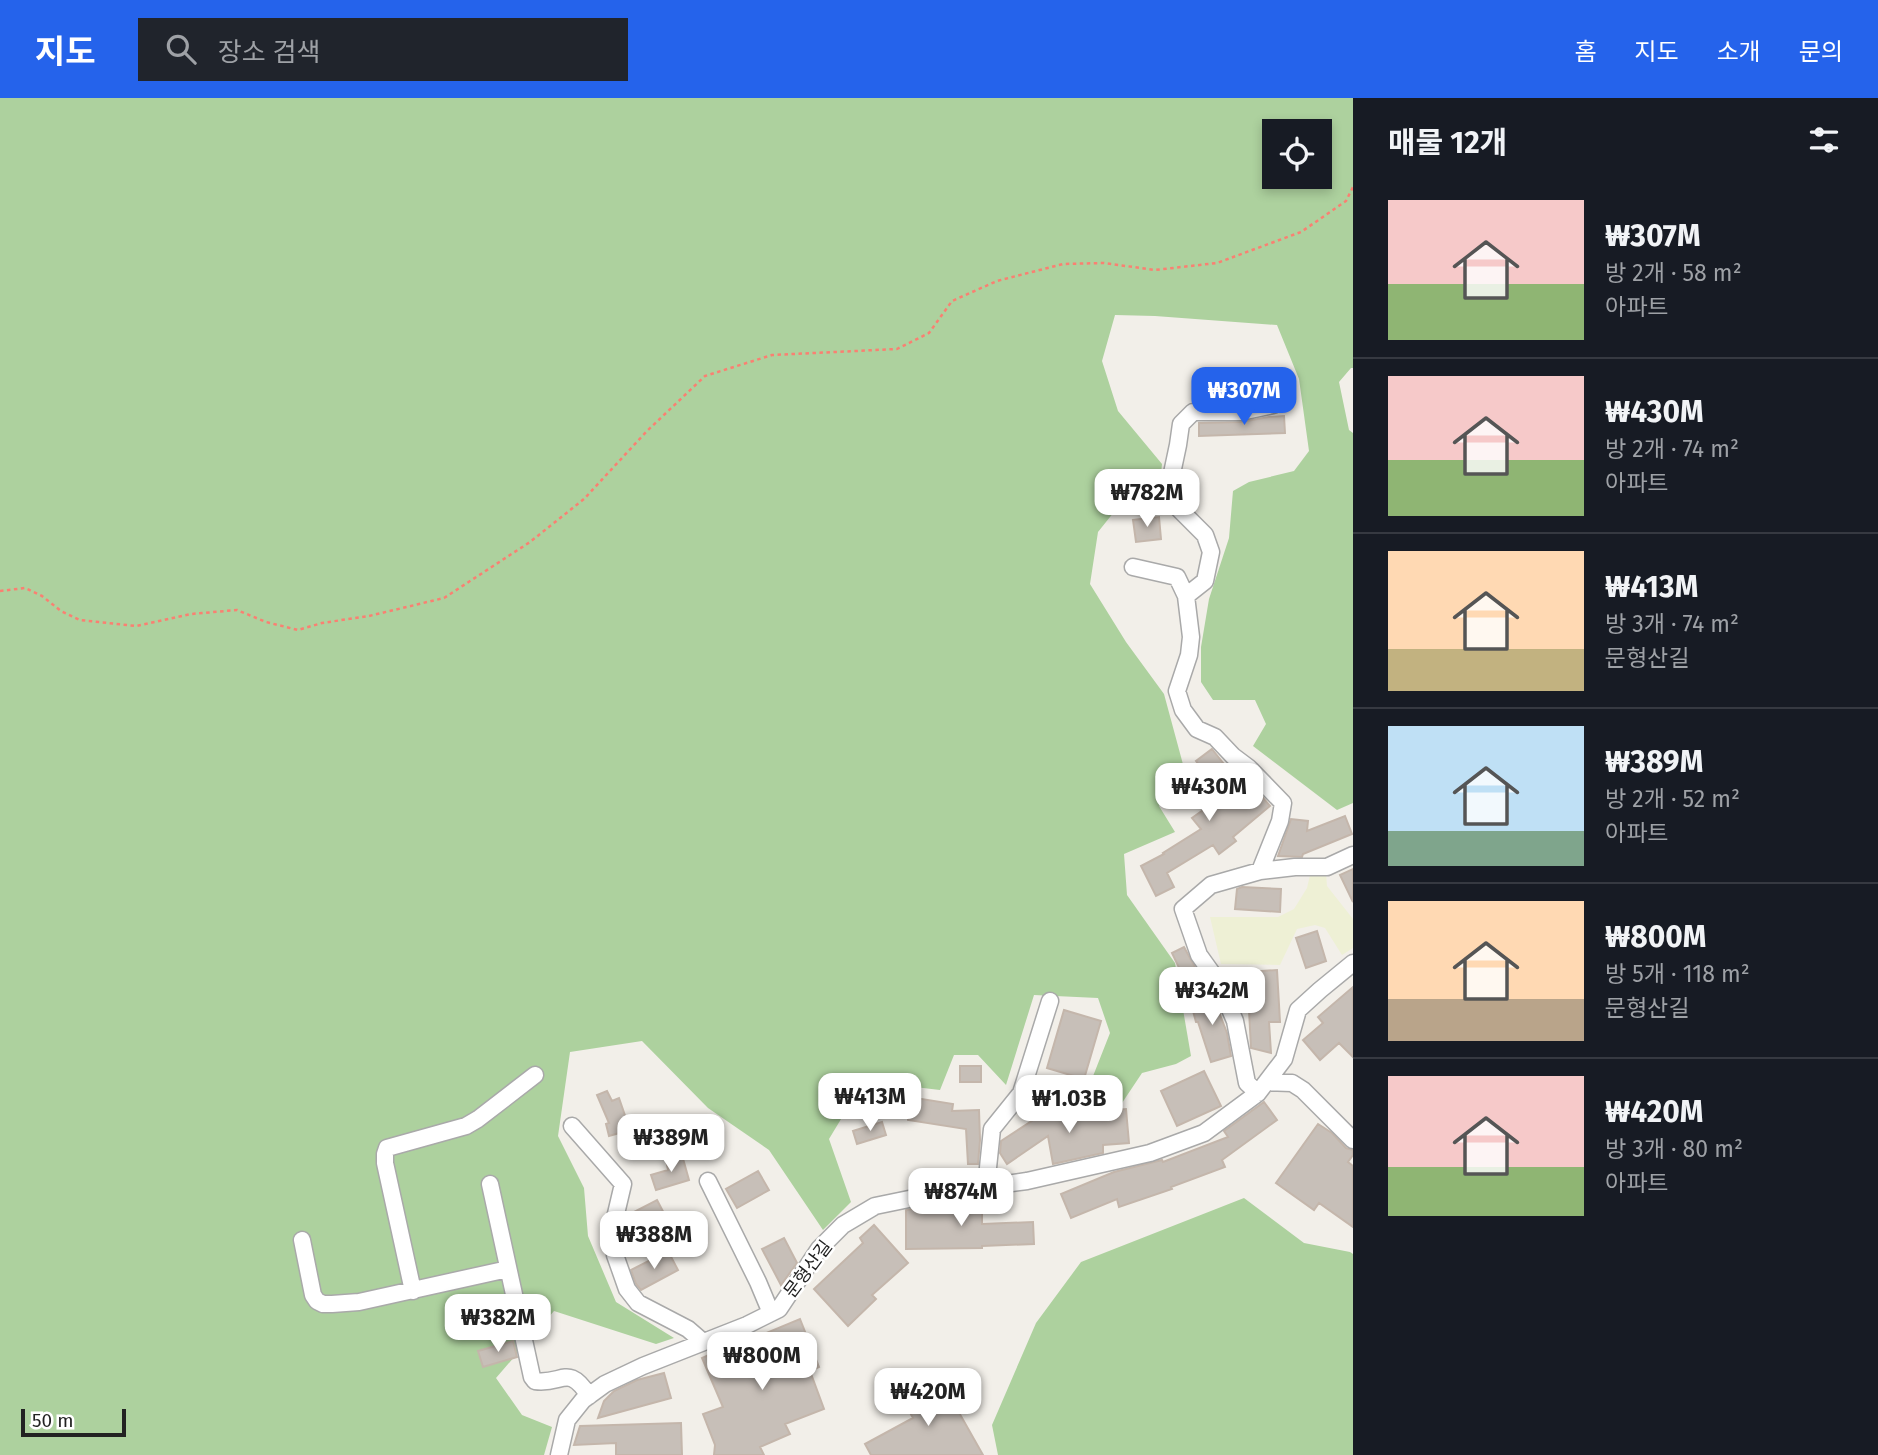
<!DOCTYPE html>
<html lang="ko">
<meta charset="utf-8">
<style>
:root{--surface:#171b24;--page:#20242c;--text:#f1f3f6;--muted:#9ea1a6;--line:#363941;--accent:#2563eb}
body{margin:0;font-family:"Fira Sans","Noto Sans KR",sans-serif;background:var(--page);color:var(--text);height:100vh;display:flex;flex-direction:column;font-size:26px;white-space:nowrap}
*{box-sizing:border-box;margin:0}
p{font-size:23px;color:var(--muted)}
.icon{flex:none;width:38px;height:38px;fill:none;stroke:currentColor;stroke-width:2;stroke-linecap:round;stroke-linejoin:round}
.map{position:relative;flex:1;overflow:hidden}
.details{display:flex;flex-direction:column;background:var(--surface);width:525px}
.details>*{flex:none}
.tools{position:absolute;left:1262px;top:21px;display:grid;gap:14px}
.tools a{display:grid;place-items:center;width:70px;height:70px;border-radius:0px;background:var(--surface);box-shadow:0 4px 10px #0003;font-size:35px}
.scale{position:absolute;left:21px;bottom:18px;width:105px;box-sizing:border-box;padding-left:7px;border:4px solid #222;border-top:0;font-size:19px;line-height:24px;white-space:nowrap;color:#222;-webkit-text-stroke:5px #fff;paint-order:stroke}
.price{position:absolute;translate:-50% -60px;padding:0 16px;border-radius:14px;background:#fff;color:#222;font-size:23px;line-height:46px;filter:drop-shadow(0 2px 4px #0008)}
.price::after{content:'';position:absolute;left:50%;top:42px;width:21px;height:16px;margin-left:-10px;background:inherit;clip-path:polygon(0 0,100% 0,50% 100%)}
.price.on{background:var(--accent);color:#fff}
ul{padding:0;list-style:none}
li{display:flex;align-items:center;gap:21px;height:175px;padding:0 35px}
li+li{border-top:2px solid var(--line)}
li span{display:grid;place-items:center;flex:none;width:196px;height:140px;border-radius:0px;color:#555}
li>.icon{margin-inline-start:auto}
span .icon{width:84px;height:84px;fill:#fffc;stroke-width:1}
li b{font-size:30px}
h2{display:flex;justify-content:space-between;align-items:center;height:84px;padding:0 35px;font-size:30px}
header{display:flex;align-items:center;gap:42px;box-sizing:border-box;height:98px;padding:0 35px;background:var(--accent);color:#fff}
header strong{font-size:33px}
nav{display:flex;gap:38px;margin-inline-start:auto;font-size:24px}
.search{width:490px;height:63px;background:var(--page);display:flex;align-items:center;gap:18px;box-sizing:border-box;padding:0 24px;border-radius:0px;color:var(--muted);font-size:26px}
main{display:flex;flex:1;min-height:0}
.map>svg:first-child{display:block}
.farmland{fill:#eef0d5}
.forest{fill:#add19e;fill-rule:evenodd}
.building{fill:#c7bfb8;stroke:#c4b6ab;stroke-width:2}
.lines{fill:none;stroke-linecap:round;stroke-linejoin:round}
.minor-casing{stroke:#a9a9a9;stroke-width:19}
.path{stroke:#fa8072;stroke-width:2.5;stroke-dasharray:3.5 3.5;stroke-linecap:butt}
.minor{stroke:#fff;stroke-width:16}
.labels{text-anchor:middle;stroke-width:5;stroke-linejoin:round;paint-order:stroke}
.street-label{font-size:18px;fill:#222;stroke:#fff}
</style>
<header>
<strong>지도</strong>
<div class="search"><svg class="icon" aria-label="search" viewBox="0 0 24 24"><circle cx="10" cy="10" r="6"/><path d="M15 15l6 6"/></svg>장소 검색</div>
<nav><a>홈</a><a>지도</a><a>소개</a><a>문의</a></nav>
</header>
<main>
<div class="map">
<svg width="1353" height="1357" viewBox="0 0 1353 1357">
<rect width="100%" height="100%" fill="#f2efe9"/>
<path class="farmland" d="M1326,775L1327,788L1353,821V850L1342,857L1325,830L1315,827L1297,831L1280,867L1221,866L1210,819H1278L1294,811L1307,790L1310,777Z"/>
<path class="forest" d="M0,0H1353V270H1351L1339,284L1349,332L1353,335V705L1337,712L1253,648L1266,626L1255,602H1213L1201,584V549L1209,501L1229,440L1233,393L1249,384L1294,373L1309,353L1299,281L1277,227L1155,218L1115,217L1102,263L1118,313L1162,366L1158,406L1118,409L1098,434L1090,486L1126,544L1164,596L1184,670L1159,708L1175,734L1124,756L1127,797L1175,865L1191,958L1176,966L1142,975L1122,1005L1084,1001L1110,935L1098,900L1034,897L1006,987L978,957H954L940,992L864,983L829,1041L851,1104L823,1132L769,1052L708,1010L642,943L570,954L558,1038L584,1090L588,1138L616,1204L674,1240L656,1246L554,1213L496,1280L522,1317L552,1329L544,1357H0ZM1274,33H1320V79H1274Z
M1244,1100L1304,1145L1350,1154L1353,1156V1357H998L992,1327L1036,1225L1081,1164Z"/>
<path class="building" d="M1284,318L1285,335L1199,338V325L1241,324L1269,319Z
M1159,419L1161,441L1136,444L1133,422Z
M1212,651L1250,699L1257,693L1270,708L1233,739L1236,743L1219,756L1213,747L1167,775L1174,789L1156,798L1141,768L1164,756L1163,755L1201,731L1192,720L1223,698L1196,663Z
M1345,718L1352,736L1303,756L1302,759L1278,758L1291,721L1308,723L1307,733Z
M1353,771V804L1340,777Z
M1242,789L1281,791L1280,814L1235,811L1237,791Z
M1317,833L1326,863L1306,870L1296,840Z
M1184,849L1196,871L1183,878L1172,855Z
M1277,872L1280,924H1269L1271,955L1251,950L1247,874Z
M1353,889V959L1339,945L1320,962L1303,942L1323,925L1318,919Z
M1212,896L1227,935L1231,958L1211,964L1198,924H1196L1190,902Z
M1064,912L1101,923L1084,981L1047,970Z
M960,968H981V984H960Z
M1204,973L1221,1008L1177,1028L1161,993Z
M891,991L910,994L909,999L953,1006L952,1013L979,1012L980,1042L978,1066H968L966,1031L908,1022V1016L888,1012Z
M607,993L612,1003L619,1000L630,1032L609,1038L606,1026L609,1025L597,997Z
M1264,1004L1277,1022L1222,1062L1225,1069L1171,1089L1172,1091L1119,1109L1117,1101L1071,1120L1061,1096L1114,1074L1162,1062L1163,1064L1228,1039L1224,1033Z
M1126,1011L1129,1045L1103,1047V1055L1053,1066L1048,1038L1007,1066L1000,1055L1001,1043L1041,1017L1068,1013V1016Z
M882,1024L886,1037L857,1046L853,1033Z
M1318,1026L1332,1035L1346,1050L1353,1052V1057L1348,1064L1353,1068V1129L1319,1105L1314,1112L1276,1085Z
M682,1057L689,1082L656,1092L651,1077L668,1072L666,1062Z
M758,1073L769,1092L737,1110L726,1091Z
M657,1102L667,1121L627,1141L626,1138V1118Z
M944,1105H982V1126L1033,1124L1034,1146L982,1148V1150L906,1151V1112Z
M693,1125L702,1139L677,1153L669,1140Z
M874,1127L908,1165L872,1197L876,1201L848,1228L814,1191L863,1145L860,1140Z
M784,1140L797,1165L781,1187L762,1151Z
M668,1153L678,1172L641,1192L636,1186L631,1172Z
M800,1221L819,1269L810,1273L824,1311L785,1326L790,1336L760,1349L764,1357H714L715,1347L703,1316L723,1309L702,1260L722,1251L728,1264L764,1249L759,1238Z
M513,1243L517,1259L483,1269L478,1253Z
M664,1275L671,1300L598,1320L604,1303L614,1293L637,1282Z
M940,1281L983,1357H871L865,1346L913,1320L903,1302Z
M681,1325L682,1357H616V1345L574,1347L580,1328Z"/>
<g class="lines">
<g class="minor-casing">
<path id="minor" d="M1133,469L1177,479L1186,498L1191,539L1189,557L1177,593L1183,612L1197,631L1215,639L1233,658L1249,670L1283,705L1280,723L1260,773
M1186,498L1205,483L1211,454L1205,437L1167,399L1178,347L1181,326L1193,314H1241L1273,307L1281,286
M1267,984L1292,985L1303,992L1353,1042
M1258,995L1247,985L1235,923L1219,885L1199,857L1183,811L1211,787L1260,773L1295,769H1327L1353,757
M572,1028L623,1086L615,1120V1157L627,1191L638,1205L688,1231L703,1244
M708,1083L758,1184L771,1215
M490,1086L532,1279L535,1283C563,1287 568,1265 589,1298
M986,1089L992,1031L1021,995L1050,903
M302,1142L313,1197L317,1203L323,1206H332L359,1204L508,1171
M413,1193L385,1065V1056L387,1050L466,1028L478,1021L535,977
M559,1357L567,1322L583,1302L605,1286L643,1268L747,1227L779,1211L819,1151L843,1127L875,1108L938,1095L1027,1083L1150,1055L1204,1035L1258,995L1284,961L1298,912L1320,892L1353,865"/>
</g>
<path class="path" d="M0,493L25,490L42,498L61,513L80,522L136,528L191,516L237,512L266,524L298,532L322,525L369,518L444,500L530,444L584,401L647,333L705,278L772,257L897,251L929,235L952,203L997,183L1063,166L1104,165L1155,172L1217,165L1301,134L1346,103L1353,89"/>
<use href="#minor" class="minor"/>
</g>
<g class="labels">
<g class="street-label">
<text transform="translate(808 1171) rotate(-53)" y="6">문형산길</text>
</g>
</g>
</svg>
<div class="tools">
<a><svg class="icon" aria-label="locate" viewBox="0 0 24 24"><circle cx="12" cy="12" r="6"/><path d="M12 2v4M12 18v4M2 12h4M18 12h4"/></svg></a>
</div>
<div class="scale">50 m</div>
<b class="price on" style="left:1244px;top:329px">₩307M</b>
<b class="price" style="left:1147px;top:431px">₩782M</b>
<b class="price" style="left:1209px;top:725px">₩430M</b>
<b class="price" style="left:1212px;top:929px">₩342M</b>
<b class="price" style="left:870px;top:1035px">₩413M</b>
<b class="price" style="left:1069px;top:1037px">₩1.03B</b>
<b class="price" style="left:671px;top:1076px">₩389M</b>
<b class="price" style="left:961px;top:1130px">₩874M</b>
<b class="price" style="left:654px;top:1173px">₩388M</b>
<b class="price" style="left:498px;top:1256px">₩382M</b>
<b class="price" style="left:762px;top:1294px">₩800M</b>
<b class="price" style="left:928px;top:1330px">₩420M</b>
</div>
<section class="details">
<h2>매물 12개<svg class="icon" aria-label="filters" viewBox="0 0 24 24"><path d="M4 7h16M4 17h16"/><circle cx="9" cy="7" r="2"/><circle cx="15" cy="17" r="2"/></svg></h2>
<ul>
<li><span style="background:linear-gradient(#f6c9c9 60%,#8fb573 0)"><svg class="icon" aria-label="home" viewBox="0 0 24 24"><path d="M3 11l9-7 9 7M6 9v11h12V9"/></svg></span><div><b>₩307M</b><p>방 2개 · 58 m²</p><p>아파트</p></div></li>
<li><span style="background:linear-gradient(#f6c9c9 60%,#8fb573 0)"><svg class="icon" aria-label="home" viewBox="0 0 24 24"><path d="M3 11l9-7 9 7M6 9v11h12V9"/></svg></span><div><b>₩430M</b><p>방 2개 · 74 m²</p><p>아파트</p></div></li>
<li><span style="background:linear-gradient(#ffd9b3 70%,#c2b280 0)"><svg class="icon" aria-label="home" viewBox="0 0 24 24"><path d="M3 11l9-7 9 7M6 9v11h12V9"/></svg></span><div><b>₩413M</b><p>방 3개 · 74 m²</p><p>문형산길</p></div></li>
<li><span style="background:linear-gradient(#bfe0f5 75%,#7fa58c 0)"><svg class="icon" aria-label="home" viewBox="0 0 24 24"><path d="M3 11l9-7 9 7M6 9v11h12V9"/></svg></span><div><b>₩389M</b><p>방 2개 · 52 m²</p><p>아파트</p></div></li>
<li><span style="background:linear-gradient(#ffd9b3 70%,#b9a48a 0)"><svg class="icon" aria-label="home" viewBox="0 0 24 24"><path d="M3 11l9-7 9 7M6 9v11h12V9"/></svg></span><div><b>₩800M</b><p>방 5개 · 118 m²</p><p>문형산길</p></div></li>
<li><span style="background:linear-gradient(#f6c9c9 65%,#8fb573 0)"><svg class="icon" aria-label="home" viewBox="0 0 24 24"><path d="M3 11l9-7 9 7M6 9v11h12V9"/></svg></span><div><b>₩420M</b><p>방 3개 · 80 m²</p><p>아파트</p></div></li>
</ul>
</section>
</main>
